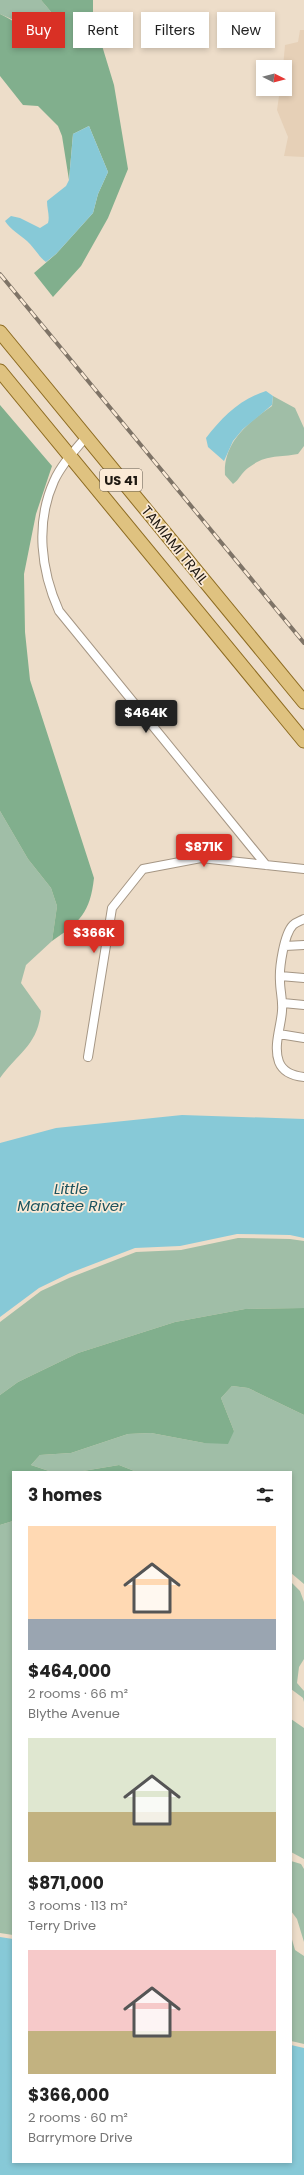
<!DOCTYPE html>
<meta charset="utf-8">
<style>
:root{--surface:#fff;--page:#f6f6f6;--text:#222;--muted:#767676;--accent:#d93025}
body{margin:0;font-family:Poppins,sans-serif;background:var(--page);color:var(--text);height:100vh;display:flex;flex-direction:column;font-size:15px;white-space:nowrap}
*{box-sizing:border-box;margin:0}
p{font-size:13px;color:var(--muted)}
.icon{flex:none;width:22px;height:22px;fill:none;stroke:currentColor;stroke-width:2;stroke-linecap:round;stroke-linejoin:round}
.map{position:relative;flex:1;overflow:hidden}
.sheet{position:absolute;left:12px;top:1471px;width:280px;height:692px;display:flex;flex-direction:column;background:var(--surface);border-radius:0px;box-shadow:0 2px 6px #0003}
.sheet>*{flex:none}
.top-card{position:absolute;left:12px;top:12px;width:280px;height:36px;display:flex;gap:8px}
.needle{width:26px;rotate:96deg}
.fabs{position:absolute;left:256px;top:60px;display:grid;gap:8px}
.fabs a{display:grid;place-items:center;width:36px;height:36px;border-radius:0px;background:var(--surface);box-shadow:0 2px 6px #0003;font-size:20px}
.price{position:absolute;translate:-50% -34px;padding:0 9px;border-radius:4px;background:var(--accent);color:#fff;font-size:13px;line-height:26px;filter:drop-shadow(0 1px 2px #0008)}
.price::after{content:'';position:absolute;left:50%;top:24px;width:12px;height:9px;margin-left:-6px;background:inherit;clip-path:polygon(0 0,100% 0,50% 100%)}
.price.on{background:#222;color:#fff}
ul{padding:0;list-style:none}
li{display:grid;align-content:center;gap:8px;height:212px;padding:0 16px}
li span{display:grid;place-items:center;height:124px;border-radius:0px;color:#555}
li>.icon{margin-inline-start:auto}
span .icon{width:72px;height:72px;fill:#fffc;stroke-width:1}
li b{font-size:17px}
h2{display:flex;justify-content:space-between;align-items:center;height:48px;padding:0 16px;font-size:17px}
.pill{padding:0 14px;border-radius:0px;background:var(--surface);box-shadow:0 2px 6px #0003;font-size:14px;line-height:36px}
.pill.on{background:var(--accent);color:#fff}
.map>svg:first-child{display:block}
.built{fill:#e6d0b7}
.green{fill:#a0bea7}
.forest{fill:#81af8d}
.water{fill:#87c9d7}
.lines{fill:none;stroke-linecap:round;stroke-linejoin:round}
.street-casing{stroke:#a59684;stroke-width:10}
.primary-casing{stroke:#8e6c22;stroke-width:15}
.street{stroke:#fff;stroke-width:8}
.primary{stroke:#dfc280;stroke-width:13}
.rail-casing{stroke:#7f7467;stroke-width:4}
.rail{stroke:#fbead6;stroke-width:2.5;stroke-dasharray:8;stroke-linecap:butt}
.labels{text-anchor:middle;stroke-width:3.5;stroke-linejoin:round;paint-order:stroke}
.shield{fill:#fbead6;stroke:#61584d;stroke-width:1}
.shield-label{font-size:13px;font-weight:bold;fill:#1f1912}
.street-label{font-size:14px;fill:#1f1912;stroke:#fbead6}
.water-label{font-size:15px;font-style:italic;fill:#1c545f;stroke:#fbead6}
</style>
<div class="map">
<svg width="304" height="2175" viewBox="0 0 304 2175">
<rect width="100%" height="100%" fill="#edddc9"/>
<path class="built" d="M300,30H304V157L284,156L288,137L277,110L280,89H285V67H283L285,45L298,42Z"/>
<path class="green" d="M0,0H41L52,13L54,40L34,35L16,21L0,14Z
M273,396L295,408L304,428V446L298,454C277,458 266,454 248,468C242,472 239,480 233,484L225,475C223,443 247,423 272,406Z
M0,811L28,859L51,888L57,906L52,941L26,965L21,983L41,1011C38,1045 18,1053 0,1078Z
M238,1238L290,1239L304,1241V1308L245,1309L175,1322L78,1353L18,1382L0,1395V1322L41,1291L69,1278L136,1252L181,1250Z
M232,1386L248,1388L304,1415V1584L291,1573V1472H137L119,1465L77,1472H52L31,1465L40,1455L71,1453L128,1434L151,1433L204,1443L234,1431L221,1398Z
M13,1521V1935L0,1933V1525Z
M291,1582L300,1591L304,1602V1659L299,1667L297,1683L304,1691V1702L303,1698L291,1689Z
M291,1719L304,1728V1859L291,1852Z
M291,1861L301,1864L304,1869V1942L297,1919L291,1911Z
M291,1936L295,1950L304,1956V2044L291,2041Z"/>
<path class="forest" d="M41,0H93V16L114,85L128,169L108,218L81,266L53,297L34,273L56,254L93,213L98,194L108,172L89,126L73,134L69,180L62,136L58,126L38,106L23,105L0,76V14C19,23 34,37 54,39L52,13Z
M0,405L52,466L36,514L24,574L25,632L30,680L94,878C90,913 80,922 52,941L57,906L51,888L28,859L0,811Z
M304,1308V1415L248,1388L232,1386L221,1398L234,1431L228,1444L204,1443L151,1433L128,1434L71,1453L40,1455L31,1465L52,1472H13V1521L0,1525V1395L18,1382L78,1353L175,1322L245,1309Z
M119,1465L137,1472H77Z"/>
<path class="water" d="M89,126L108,172L98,194L93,213L56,254L46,262C38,256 34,247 27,241C19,234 11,230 5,221L11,216L20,218L40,228L48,223C50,216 47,209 47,201L66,186L69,180L73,134Z
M266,391L273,396L272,405L243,429L233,441L224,461L208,447L206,438C222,417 240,399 266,391Z
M182,1115L304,1119V1238L290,1235L237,1234L180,1246L135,1248L70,1273L39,1288L0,1317V1143L56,1128Z
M0,1937L13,1939V2162H291V2045L304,2048V2175H0Z"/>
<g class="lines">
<g class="street-casing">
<path id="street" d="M86,437C75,450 61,465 54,481C35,523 41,571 59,611L266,865
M304,919C300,921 296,922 293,925C284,934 279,968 280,981C280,991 283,1000 282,1011C281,1027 273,1046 279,1062C283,1072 294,1076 304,1077
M285,946L304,945
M280,976L304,978
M283,1003L304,1005
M279,1034L304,1038
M88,1057L112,908L143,869L201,858L304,869"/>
</g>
<g class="primary-casing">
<path id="primary" d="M0,332L304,702
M0,371L304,741"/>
</g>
<use href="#street" class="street"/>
<use href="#primary" class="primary"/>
<g class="rail-casing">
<path id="rail" d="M0,274L304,643"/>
</g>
<use href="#rail" class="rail"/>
</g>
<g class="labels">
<rect class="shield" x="100" y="469" width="42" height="22" rx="3"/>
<g class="shield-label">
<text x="121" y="485">US 41</text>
</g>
<g class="street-label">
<text transform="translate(175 545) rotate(51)" y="5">TAMIAMI TRAIL</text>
</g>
<g class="water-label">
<text x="71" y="1194">Little<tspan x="71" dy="17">Manatee River</tspan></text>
</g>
</g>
</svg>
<div class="fabs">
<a><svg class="needle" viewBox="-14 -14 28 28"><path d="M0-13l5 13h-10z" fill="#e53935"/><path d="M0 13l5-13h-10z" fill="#767676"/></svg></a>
</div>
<b class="price on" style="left:146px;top:734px">$464K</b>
<b class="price" style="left:204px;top:868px">$871K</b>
<b class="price" style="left:94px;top:954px">$366K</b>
<div class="top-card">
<a class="pill on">Buy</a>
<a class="pill">Rent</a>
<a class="pill">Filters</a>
<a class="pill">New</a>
</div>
<section class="sheet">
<h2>3 homes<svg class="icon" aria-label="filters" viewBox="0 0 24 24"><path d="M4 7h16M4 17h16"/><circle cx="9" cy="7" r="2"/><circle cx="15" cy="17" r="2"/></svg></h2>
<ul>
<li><span style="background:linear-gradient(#ffd9b3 75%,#9aa5b1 0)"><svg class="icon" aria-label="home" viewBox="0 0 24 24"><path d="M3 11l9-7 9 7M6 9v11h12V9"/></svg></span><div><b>$464,000</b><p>2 rooms · 66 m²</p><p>Blythe Avenue</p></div></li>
<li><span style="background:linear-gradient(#dfe7d0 60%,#c2b280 0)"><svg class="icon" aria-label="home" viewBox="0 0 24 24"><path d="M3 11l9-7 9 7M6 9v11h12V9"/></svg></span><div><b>$871,000</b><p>3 rooms · 113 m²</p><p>Terry Drive</p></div></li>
<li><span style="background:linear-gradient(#f6c9c9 65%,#c2b280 0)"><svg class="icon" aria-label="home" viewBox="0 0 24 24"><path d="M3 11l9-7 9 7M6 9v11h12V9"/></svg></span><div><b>$366,000</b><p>2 rooms · 60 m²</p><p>Barrymore Drive</p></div></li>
</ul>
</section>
</div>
